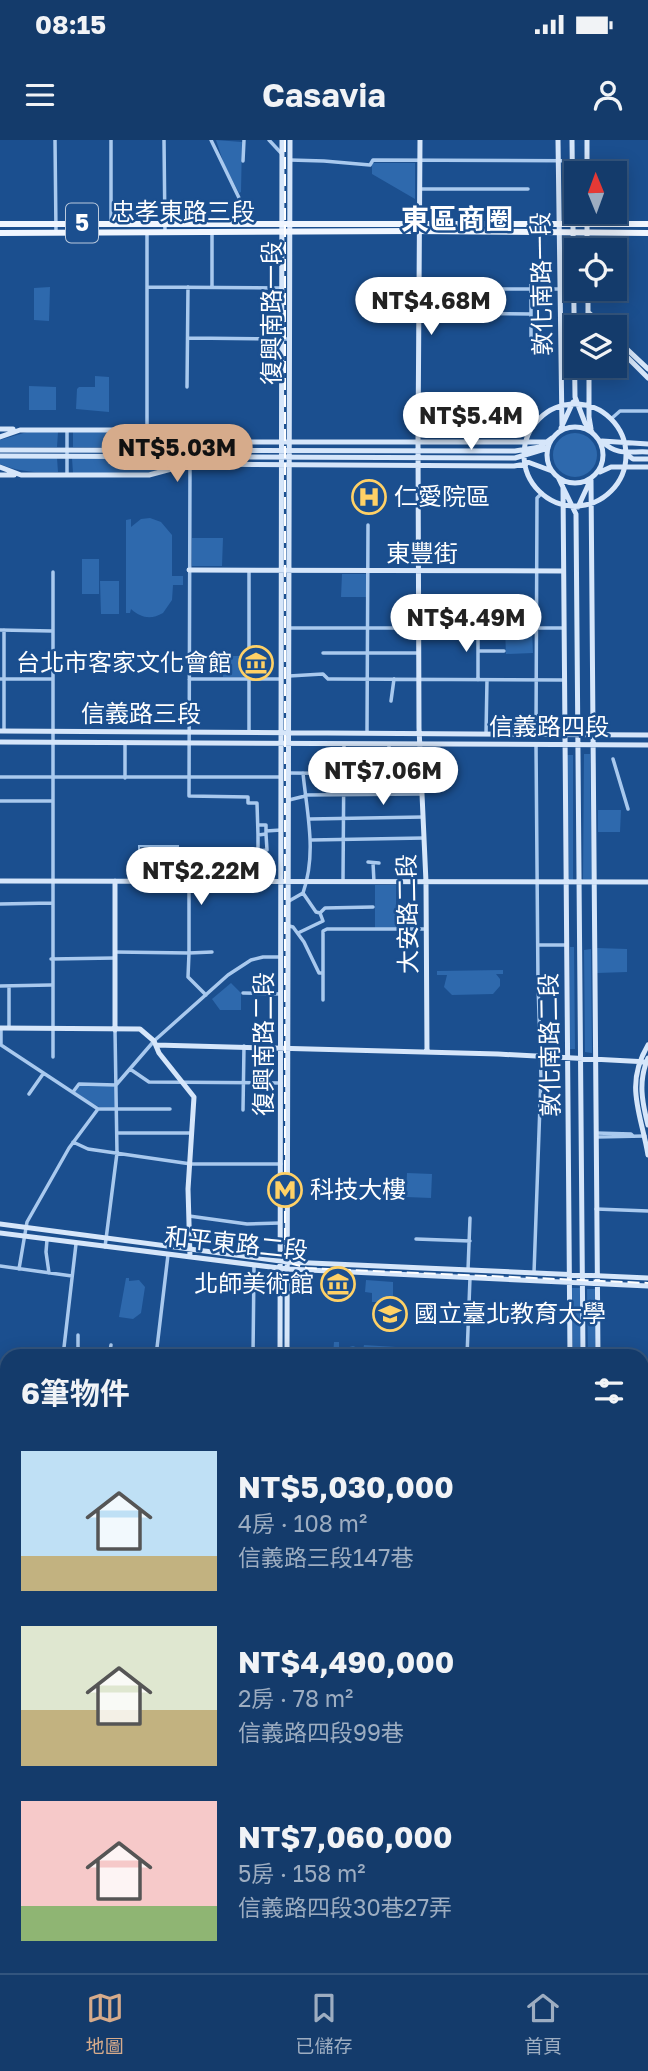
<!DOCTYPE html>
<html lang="zh-TW">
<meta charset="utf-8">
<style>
:root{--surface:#143b6b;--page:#1d4271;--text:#f1f3f6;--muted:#9dadc1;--line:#33557e;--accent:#d6ab8b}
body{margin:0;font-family:"Golos Text","Noto Sans TC",sans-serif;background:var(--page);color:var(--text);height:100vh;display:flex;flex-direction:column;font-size:26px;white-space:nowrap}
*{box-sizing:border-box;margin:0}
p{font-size:23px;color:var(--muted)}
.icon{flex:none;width:38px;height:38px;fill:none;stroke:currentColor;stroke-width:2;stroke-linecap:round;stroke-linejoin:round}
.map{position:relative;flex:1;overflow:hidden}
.panel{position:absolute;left:0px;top:1209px;width:649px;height:625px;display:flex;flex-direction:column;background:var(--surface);border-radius:21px 21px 0 0;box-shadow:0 4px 18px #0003,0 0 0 2px var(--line)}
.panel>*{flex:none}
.needle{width:46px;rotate:359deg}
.controls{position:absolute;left:564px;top:21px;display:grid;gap:14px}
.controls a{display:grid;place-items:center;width:63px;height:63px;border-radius:0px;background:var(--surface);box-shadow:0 4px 18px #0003,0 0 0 2px var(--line);font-size:35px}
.price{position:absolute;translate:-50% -60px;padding:0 16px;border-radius:24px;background:#fff;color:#222;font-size:23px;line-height:46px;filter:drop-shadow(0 2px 4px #0008)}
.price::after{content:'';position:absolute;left:50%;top:42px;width:21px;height:16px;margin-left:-10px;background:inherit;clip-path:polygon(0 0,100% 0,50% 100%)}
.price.selected{background:var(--accent);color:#111}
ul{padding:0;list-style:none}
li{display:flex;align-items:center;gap:21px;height:175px;padding:0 21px}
li span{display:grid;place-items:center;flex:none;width:196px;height:140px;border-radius:0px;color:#555}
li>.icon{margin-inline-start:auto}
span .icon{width:84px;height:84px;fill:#fffc;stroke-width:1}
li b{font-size:30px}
h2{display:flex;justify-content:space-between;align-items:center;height:84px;padding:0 21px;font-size:30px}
.status{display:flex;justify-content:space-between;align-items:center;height:49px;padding:0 35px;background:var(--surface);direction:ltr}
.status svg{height:19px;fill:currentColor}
header{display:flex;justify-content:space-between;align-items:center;height:91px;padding:0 21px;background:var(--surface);font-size:32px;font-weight:700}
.tab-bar{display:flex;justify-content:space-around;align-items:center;height:98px;border-top:2px solid var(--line);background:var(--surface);font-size:19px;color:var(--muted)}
.tab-bar a{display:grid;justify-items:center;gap:4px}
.tab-bar .selected{color:var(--accent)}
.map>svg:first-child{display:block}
.green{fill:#2e69ad}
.water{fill:#3c6290;stroke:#9cc4f0;stroke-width:2}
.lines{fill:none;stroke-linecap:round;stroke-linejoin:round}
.stream{stroke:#9cc4f0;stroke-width:2}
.street{stroke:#a9c9ee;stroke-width:3.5}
.secondary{stroke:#d6e6fa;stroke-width:5}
.primary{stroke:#f0f6ff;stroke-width:6}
.highway{stroke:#fff;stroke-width:8}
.rail{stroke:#fff;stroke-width:2;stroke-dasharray:12 5;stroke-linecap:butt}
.labels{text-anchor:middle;stroke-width:5;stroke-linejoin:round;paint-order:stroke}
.shield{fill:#1b4f8f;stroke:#bbcadd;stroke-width:2}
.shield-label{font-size:23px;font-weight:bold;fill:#fff}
.street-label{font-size:24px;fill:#fff;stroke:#1b4f8f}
.poi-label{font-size:24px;fill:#fff;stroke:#1b4f8f;text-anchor:start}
.quarter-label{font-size:28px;font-weight:bold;fill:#fff;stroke:#1b4f8f}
</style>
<div class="status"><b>08:15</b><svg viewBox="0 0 49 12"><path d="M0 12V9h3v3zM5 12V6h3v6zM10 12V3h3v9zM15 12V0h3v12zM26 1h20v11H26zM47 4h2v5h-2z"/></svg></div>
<header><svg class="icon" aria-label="menu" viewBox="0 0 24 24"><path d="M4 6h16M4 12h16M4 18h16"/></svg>Casavia<svg class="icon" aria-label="person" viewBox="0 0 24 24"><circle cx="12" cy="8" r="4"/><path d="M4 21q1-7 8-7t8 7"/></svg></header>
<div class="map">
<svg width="648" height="1833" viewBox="0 0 648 1833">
<rect width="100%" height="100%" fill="#1b4f8f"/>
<path class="green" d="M216,0L242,2L241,52L239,53L224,24Z
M372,23H415V59L372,34Z
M50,147L49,181L34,180V148Z
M95,236L109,237V272L76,269L77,249L79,247H95Z
M29,246L56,247V270H29Z
M27,292H58L57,307H0V300Z
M73,292H141L195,307H73Z
M553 315a22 22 0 1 1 44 0a22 22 0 1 1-44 0Z
M0,318H57L58,332C37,333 19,332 0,324Z
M72,318L189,319V322L148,333H73Z
M150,378L161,382L172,395V436H183V445H173L172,460L163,473C151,480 141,478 131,469L130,473H126V380L131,379V387L141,379Z
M192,398H223L222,426H192Z
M82,419H99V454H82Z
M342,434H366L367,457H341Z
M100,441H119V474H101Z
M505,490L532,491L533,513L506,514Z
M223,516H247V537H223Z
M584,614H590L592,741L583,742Z
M567,615H573V740H569Z
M598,670H621L620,692H598Z
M375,745H396V788H375Z
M570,807H574L575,909H570Z
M597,808L627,809V832L597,833Z
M591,809L592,913L585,912L584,810Z
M503,830V834H496L500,839V846L493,854L452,855L444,847L447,835H437V831Z
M231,843L241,853V870H220L212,859Z
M80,946H115V968L99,967L74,953Z
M407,1033L432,1034L431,1058L406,1057Z
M126,1138H129V1141L139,1140L145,1147L141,1173L133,1179L119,1177Z
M366,1140L393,1142V1162H372V1153L365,1152Z
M572,1148H580L581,1216H573Z
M587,1149H595L596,1216H588Z
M334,1202H339V1210L353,1206L363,1210L364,1205L396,1207V1216H333Z
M648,1785V1833L586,1831L594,1827H642V1788Z"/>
<path class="water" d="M139,706H178L177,725H139Z"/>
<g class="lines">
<path class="stream" d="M495,1827L500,1833
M538,1833L544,1827"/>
<path class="street" d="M55,0L56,92
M111,0V83
M164,0L165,92
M211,0L241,62L243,82
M269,0L282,14
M290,20L324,21L370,25L373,20L617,21
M243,21L244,0
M420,49H528
M614,52H617
M147,94V290
M531,135V199
M147,147L282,148
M212,147V93
M419,149H560
M418,173L531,174
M188,198L289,199
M187,247L188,147
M611,279L620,271H648
M190,324L189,656L248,657V663H257L258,695L266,694V691L281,690
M67,335V290
M53,432V917
M289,488H563
M478,488V540
M0,490L52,491
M4,490V590
M478,511H504
M323,513H418
M289,536L323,534L328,539H333L564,540
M0,539H52
M189,539H281
M391,561L394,539
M249,592V430
M367,593L368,385
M486,594L487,540
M536,594L537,358L542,353
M125,602V638
M613,619L628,669
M289,633L389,634
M0,637H281
M305,655L421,654
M389,655V604
M289,660L305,656
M0,661H52
M310,679L423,677
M258,685H266V691
M311,700L424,698
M258,711L267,710L266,694
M190,713H220L222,716H259L258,717V695
M368,722L379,723
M373,723L374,742
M189,742V813L212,812
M343,742L344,604
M303,753L316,772L320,773L325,768L373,767
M289,761L303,753C317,713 307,674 303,633
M0,764L52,763
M289,786L293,787L304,802L319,833H323
M298,793L323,781L320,773
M538,805H567
M115,812L189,813L188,837L206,855
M51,819L115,818
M0,846L51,845
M9,846V888
M243,853L281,854
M323,860V791L327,789H425
M1,888V905L98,969
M130,929L149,942L281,943
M116,945L154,901L228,835L251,820L263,817H281
M73,952L79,944L116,945
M29,954L43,934
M243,970L244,906
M118,993H192
M596,993L631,994L633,996
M596,997L645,996
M73,1002L88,1009L191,1024H281
M596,1069L648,1071
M189,1076L247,1084L280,1083
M416,1099L470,1101
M47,1100L46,1112L49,1133
M105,1107L117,1013L115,890
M0,1126L72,1136
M19,1129L27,1082L69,1008L98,969H170
M468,1130L470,1078
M534,1133L541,936L538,844L536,604
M78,1212L84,1216
M63,1216L76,1104
M75,1216L78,1212V1195
M109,1216L111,1205
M156,1216L168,1115
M253,1216L254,1125
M467,1216L470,1138
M642,1352L644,1353L642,1355
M642,1461L648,1466
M0,1533L7,1532
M642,1577L648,1582
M0,1699L7,1695
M642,1785L648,1782
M345,1827L350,1833
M287,1833L295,1827
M547,1833V1827"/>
<path class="secondary" d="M420,0L418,303L419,588L426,742L427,912
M558,0L562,287
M572,0L575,257L585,283L592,292
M587,0V33
M587,72V110
M588,149V187
M588,172L605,187
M588,179L597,187
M614,197L648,229
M614,204L648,238
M589,226V277L591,289
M524 315a51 51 0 1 1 102 0a51 51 0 1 1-102 0Z
M547 315a28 28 0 1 1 56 0a28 28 0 1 1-56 0Z
M561,288L573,262
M0,289H13
M0,297L20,290H140L187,302H547
M602,301L648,304
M603,302C617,316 630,311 648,312
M0,310L515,311L540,307L552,298
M626,314L633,319H648
M0,316L515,318L548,308
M525,321L552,331
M0,327L21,335H149L190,324L514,326L526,324
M600,332L611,327H648
M0,335H14
M558,337L576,374L583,1216
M591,340L598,1216
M563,347L570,1216
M578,367L590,341
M189,430L563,431
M0,591L648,595
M0,602L648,605
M0,741L648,742
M115,741V890
M0,888L140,889L154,901L159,913L194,957L188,1049L190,1117
M156,905L498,914L648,922
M648,905C624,945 641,973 648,1015
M648,918C638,941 642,962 648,985
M0,1084L288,1122L648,1138
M0,1093L287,1129L648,1146
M280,1216L282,0
M287,1216L290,0
M0,1296L7,1303
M642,1300L648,1294
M0,1335L7,1339
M642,1556L648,1550
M0,1600H7
M642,1625L648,1629
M642,1646L648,1650
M452,1833L459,1827"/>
<path class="primary" d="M0,84H648
M0,93L413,91L648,93
M0,1312L7,1317
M0,1322L7,1327"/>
<path class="highway" d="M642,1308L648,1301
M642,1632L648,1636
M642,1640L648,1644
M95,1833L101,1827
M108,1833L114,1827"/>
<path class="rail" d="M285,0V1113L293,1124L307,1128L648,1143"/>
</g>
<defs>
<g id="hospital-ring" transform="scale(1.75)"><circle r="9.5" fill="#1b4f8f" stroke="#ffd166" stroke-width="1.5"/><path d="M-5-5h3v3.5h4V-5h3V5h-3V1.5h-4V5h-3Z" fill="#ffd166"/></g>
<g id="museum-ring" transform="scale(1.75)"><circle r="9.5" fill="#1b4f8f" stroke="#ffd166" stroke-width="1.5"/><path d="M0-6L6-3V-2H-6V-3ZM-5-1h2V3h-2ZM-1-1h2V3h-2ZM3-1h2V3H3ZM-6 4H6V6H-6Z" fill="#ffd166"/></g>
<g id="metro-ring" transform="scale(1.75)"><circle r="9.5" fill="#1b4f8f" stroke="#ffd166" stroke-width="1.5"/><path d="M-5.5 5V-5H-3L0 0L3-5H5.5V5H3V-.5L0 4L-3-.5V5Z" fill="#ffd166"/></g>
<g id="university-ring" transform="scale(1.75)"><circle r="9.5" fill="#1b4f8f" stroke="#ffd166" stroke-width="1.5"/><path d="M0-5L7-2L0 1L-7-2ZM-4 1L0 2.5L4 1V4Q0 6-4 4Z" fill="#ffd166"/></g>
</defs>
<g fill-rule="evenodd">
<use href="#hospital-ring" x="369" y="357"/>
<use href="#museum-ring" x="256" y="523"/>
<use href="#metro-ring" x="285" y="1050"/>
<use href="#museum-ring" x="338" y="1144"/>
<use href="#university-ring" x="390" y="1174"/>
</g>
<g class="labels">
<rect class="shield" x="66" y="63.5" width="32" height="39" rx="5"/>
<g class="shield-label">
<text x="82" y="91">5</text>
</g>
<g class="street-label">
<text x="183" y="80">忠孝東路三段</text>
<text transform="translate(542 144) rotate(-91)" y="8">敦化南路一段</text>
<text transform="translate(272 173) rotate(-90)" y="8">復興南路一段</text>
<text x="422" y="422">東豐街</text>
<text x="141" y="582">信義路三段</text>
<text x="549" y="595">信義路四段</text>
<text transform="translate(408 774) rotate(-91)" y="8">大安路二段</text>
<text transform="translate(264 904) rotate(-90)" y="8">復興南路二段</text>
<text transform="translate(550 905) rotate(-91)" y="8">敦化南路二段</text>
<text transform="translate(236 1104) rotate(6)" y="8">和平東路二段</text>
</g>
<g class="poi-label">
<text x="394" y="365">仁愛院區</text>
<text x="232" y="531" text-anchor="end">台北市客家文化會館</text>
<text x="310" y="1058">科技大樓</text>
<text x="314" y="1152" text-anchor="end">北師美術館</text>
<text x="414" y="1182">國立臺北教育大學</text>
</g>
<g class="quarter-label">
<text x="457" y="89">東區商圈</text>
</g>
</g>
</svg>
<div class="controls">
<a><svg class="needle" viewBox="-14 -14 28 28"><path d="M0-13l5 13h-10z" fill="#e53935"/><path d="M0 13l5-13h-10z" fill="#9dadc1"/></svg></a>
<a><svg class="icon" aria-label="locate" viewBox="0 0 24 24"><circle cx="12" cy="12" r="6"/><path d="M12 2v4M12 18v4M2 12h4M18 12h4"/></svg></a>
<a><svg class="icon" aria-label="layers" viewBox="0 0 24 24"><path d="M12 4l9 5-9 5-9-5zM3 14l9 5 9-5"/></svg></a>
</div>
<b class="price" style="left:431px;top:197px">NT$4.68M</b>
<b class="price" style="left:471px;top:312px">NT$5.4M</b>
<b class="price selected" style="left:177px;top:344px">NT$5.03M</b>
<b class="price" style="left:466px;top:514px">NT$4.49M</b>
<b class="price" style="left:383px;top:667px">NT$7.06M</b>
<b class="price" style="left:201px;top:767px">NT$2.22M</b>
<section class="panel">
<h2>6筆物件<svg class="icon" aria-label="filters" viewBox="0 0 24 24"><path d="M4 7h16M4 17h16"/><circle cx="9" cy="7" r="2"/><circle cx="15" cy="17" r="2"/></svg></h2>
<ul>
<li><span style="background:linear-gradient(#bfe0f5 75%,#c2b280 0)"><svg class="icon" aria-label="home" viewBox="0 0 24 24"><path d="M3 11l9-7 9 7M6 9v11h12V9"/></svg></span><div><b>NT$5,030,000</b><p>4房 · 108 m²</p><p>信義路三段147巷</p></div></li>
<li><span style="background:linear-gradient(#dfe7d0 60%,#c2b280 0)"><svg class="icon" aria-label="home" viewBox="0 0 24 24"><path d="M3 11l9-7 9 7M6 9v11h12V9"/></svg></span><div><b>NT$4,490,000</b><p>2房 · 78 m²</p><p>信義路四段99巷</p></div></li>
<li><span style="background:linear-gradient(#f6c9c9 75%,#8fb573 0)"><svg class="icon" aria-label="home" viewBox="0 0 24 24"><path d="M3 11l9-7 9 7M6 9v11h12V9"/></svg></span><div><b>NT$7,060,000</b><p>5房 · 158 m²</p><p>信義路四段30巷27弄</p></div></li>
</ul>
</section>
</div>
<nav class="tab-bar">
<a class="selected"><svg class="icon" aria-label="map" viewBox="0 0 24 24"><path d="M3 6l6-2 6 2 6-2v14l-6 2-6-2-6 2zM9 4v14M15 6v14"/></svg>地圖</a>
<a><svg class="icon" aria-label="saved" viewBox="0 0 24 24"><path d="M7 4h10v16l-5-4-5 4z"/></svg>已儲存</a>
<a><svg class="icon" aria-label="home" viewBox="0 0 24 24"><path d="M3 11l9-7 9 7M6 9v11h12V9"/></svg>首頁</a>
</nav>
